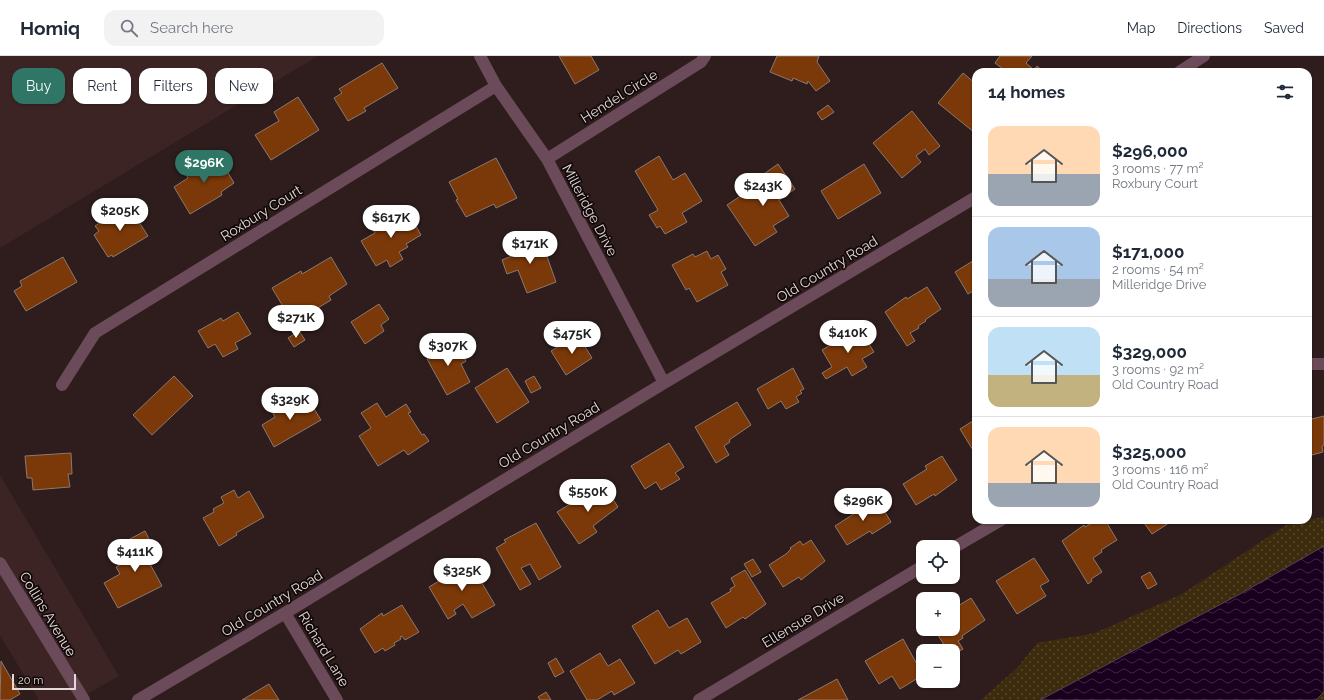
<!DOCTYPE html>
<meta charset="utf-8">
<style>
:root{--surface:#fff;--page:#f2f2f3;--text:#1f2937;--muted:#747a83;--line:#e0e1e3;--accent:#2f7667}
body{margin:0;font-family:Raleway,sans-serif;background:var(--page);color:var(--text);height:100vh;display:flex;flex-direction:column;font-size:15px;white-space:nowrap}
*{box-sizing:border-box;margin:0}
p{font-size:13px;color:var(--muted)}
.icon{flex:none;width:22px;height:22px;fill:none;stroke:currentColor;stroke-width:2;stroke-linecap:round;stroke-linejoin:round}
.map{position:relative;flex:1;overflow:hidden}
.side{position:absolute;left:972px;top:12px;width:340px;height:456px;display:flex;flex-direction:column;background:var(--surface);border-radius:12px;box-shadow:0 1px 3px #0004}
.side>*{flex:none}
.hud{position:absolute;left:12px;top:12px;width:380px;height:36px;display:flex;gap:8px}
.buttons{position:absolute;left:916px;top:484px;display:grid;gap:8px}
.buttons a{display:grid;place-items:center;width:44px;height:44px;border-radius:8px;background:var(--surface);box-shadow:0 1px 3px #0004;font-size:20px}
.scale{position:absolute;left:12px;bottom:10px;width:64px;box-sizing:border-box;padding-left:4px;border:2px solid #e5d9d8;border-top:0;font-size:11px;line-height:14px;white-space:nowrap;color:#e5d9d8;-webkit-text-stroke:3px #110909;paint-order:stroke}
.price{position:absolute;translate:-50% -34px;padding:0 9px;border-radius:14px;background:#fff;color:#222;font-size:13px;line-height:26px;filter:drop-shadow(0 1px 2px #0008)}
.price::after{content:'';position:absolute;left:50%;top:24px;width:12px;height:9px;margin-left:-6px;background:inherit;clip-path:polygon(0 0,100% 0,50% 100%)}
.price.active{background:var(--accent);color:#fff}
ul{padding:0;list-style:none}
li{display:flex;align-items:center;gap:12px;height:100px;padding:0 16px}
li+li{border-top:1px solid var(--line)}
li span{display:grid;place-items:center;flex:none;width:112px;height:80px;border-radius:12px;color:#555}
li>.icon{margin-inline-start:auto}
span .icon{width:48px;height:48px;fill:#fffc;stroke-width:1}
li b{font-size:17px}
h2{display:flex;justify-content:space-between;align-items:center;height:48px;padding:0 16px;font-size:17px}
.tag{padding:0 14px;border-radius:12px;background:var(--surface);box-shadow:0 1px 3px #0004;font-size:14px;line-height:36px}
.tag.active{background:var(--accent);color:#fff}
header{display:flex;align-items:center;gap:24px;box-sizing:border-box;height:56px;padding:0 20px;background:var(--surface);border-bottom:1px solid var(--line)}
header strong{font-size:19px}
nav{display:flex;gap:22px;margin-inline-start:auto;font-size:14px}
.search{width:280px;height:36px;background:var(--page);display:flex;align-items:center;gap:10px;box-sizing:border-box;padding:0 14px;border-radius:12px;color:var(--muted);font-size:15px}
.map>svg:first-child{display:block}
.built{fill:#3c2424}
.grass{fill:url(#grass-dots)}
.water{fill:url(#water-waves);stroke:#574156}
.building{fill:#7b3808;stroke:#8c796f}
.lines{fill:none;stroke-linecap:round;stroke-linejoin:round}
.minor{stroke:#6b4b59;stroke-width:12}
.labels{text-anchor:middle;stroke-width:3.5;stroke-linejoin:round;paint-order:stroke}
.street-label{font-size:14px;fill:#e5d9d8;stroke:#110909}
</style>
<header>
<strong>Homiq</strong>
<div class="search"><svg class="icon" aria-label="search" viewBox="0 0 24 24"><circle cx="10" cy="10" r="6"/><path d="M15 15l6 6"/></svg>Search here</div>
<nav><a>Map</a><a>Directions</a><a>Saved</a></nav>
</header>
<div class="map">
<svg width="1324" height="644" viewBox="0 0 1324 644">
<defs>
<pattern id="grass-dots" width="8" height="8" patternUnits="userSpaceOnUse"><rect width="8" height="8" fill="#3d2b0d"/><path d="M2 2h.1M6 6h.1" fill="none" stroke="#594930" stroke-width="1.8" stroke-linecap="round"/></pattern>
<pattern id="water-waves" width="16" height="10" patternUnits="userSpaceOnUse"><rect width="16" height="10" fill="#1a001f"/><path d="M0 5q4-4 8 0t8 0" fill="none" stroke="#3b253f"/></pattern>
</defs>
<rect width="100%" height="100%" fill="#2e1d1c"/>
<path class="built" d="M0,0H318L0,192Z
M0,419L119,620L77,644H39L0,579Z"/>
<path class="grass" d="M1324,461V644H981L1017,612L1037,587L1095,577L1182,538L1289,467Z"/>
<path class="water" d="M1324,490V636L1316,644H1040L1240,538Z"/>
<path class="building" d="M559,0H591L599,14L575,28Z
M777,0H819L817,6L830,25L816,35L808,25L807,28L793,22L792,25L770,16Z
M1000,0H1032L1026,7L1034,14L1037,10L1044,16H1007L995,7Z
M382,7L398,32L364,52L366,55L348,65L334,42L342,37L339,33Z
M963,17L976,28L975,77L938,47Z
M298,41L319,74L271,104L255,79L279,65L274,56Z
M828,49L834,56L822,64L817,57Z
M912,55L940,90L929,99L925,93L916,100L921,106L902,122L873,87Z
M204,99L210,109L220,103L234,127L221,136L222,139L190,158L174,131L188,122L187,120L194,116L189,108Z
M659,100L673,124L685,117L702,145L682,157L687,166L665,178L660,170L657,172L649,159L658,154L635,115Z
M496,102L517,142L496,152L494,148L466,161L456,144L458,143L449,126Z
M778,108L795,133L779,144L789,160L773,170L777,176L755,190L727,149L751,133L756,139L769,130L761,120Z
M864,108L881,137L838,163L821,135Z
M128,149L148,180L113,201L112,199L108,201L94,179L99,175L95,170Z
M406,153L421,179L406,188L408,191L399,196L403,203L390,211L387,204L376,210L361,185L375,177L372,172Z
M534,180L539,194L544,192L556,226L527,237L518,214L507,218L502,204L512,200L508,190Z
M707,195L711,203L718,199L726,213L721,216L728,229L697,246L689,232L686,234L672,209L693,198L695,201Z
M63,201L77,226L26,255L14,235L22,230L20,225Z
M331,201L347,228L329,240L331,244L293,267L272,232L301,215L302,218Z
M976,203V233L968,238L955,216Z
M927,231L941,253L925,264L926,265L918,270L919,272L910,277L915,285L907,290L885,256L906,241L907,243Z
M379,248L389,263L381,269L384,275L365,288L351,266Z
M238,256L251,278L235,287L238,293L223,301L215,288L208,292L198,275L221,262L223,265Z
M859,272L874,296L862,303L867,311L852,320L847,311L826,323L822,317L832,311L822,294Z
M299,275L305,284L294,291L288,282Z
M578,279L592,302L566,319L551,295Z
M443,285L447,292L456,287L466,305L461,308L470,326L447,339L427,303L431,301L427,294Z
M507,312L529,346L497,367L475,332Z
M793,312L804,333L800,335L802,337L796,341L799,346L786,353L781,345L768,353L757,333Z
M174,320L193,340L152,379L133,359Z
M534,320L541,332L531,337L525,325Z
M285,342L291,353L308,343L321,364L274,391L262,369L275,361L269,350Z
M737,346L751,369L729,384L730,386L724,390L729,399L716,407L695,371Z
M377,347L386,361L406,348L411,356L408,357L422,379L424,378L429,385L408,399L404,394L378,410L359,380L371,372L361,357Z
M1324,360V389L1322,390L1323,396L1308,400V364Z
M976,363V399L960,373Z
M669,387L684,411L675,417L680,423L661,434L656,426L645,433L631,410Z
M71,397L72,418H68L70,431L33,434L32,422H27L25,400Z
M942,400L957,424L935,440L934,438L916,449L903,428L927,413L925,410Z
M603,428L618,451L593,470L597,476L579,488L557,456Z
M234,434L238,442L249,435L264,461L236,477L237,479L219,490L203,462L214,456L213,453L224,447L221,441Z
M877,443L891,466L872,478L870,475L847,489L835,470Z
M1097,464H1105L1117,484L1101,494L1102,496L1093,502L1102,516L1091,523L1092,525L1088,528L1062,485L1084,469L1085,471Z
M1142,464H1172V465L1152,478Z
M536,467L561,511L539,524L530,508L521,512L531,528L520,534L496,492L506,486L504,484Z
M145,475L159,503L150,508L162,530L118,552L104,527L120,518L116,511L137,500L128,484Z
M811,484L825,505L801,524L799,521L783,531L769,509L786,498L791,493L790,492L800,485L803,489Z
M1034,502L1049,525L1040,530L1046,540L1017,558L996,525Z
M753,503L761,516L752,521L744,508Z
M470,507L495,549L472,562L463,548L454,554L456,558L448,563L429,531L439,525V522Z
M745,514L766,548L745,563L743,561L726,572L711,547L731,535L730,533L735,530L731,522Z
M1150,516L1157,528L1148,533L1141,521Z
M971,542L985,564L962,580L963,582L958,585L963,593L953,599V595H948L934,573H953V553Z
M402,549L419,576L405,584L402,580L400,581L401,583L394,587L395,589L385,595L383,592L375,597L360,573L382,557L383,560Z
M658,554L669,572L687,562L701,586L681,598L678,594L655,608L632,570Z
M903,583L923,619L900,633L892,620L879,628L865,605Z
M600,597L608,610L620,603L635,627L614,639L612,635L597,644H587L570,615Z
M556,602L564,616L555,621L548,607Z
M1,605L20,638L10,644H0Z
M837,623L848,644H798Z
M269,628L279,644H242Z
M546,636L551,644H540L538,641Z"/>
<g class="lines">
<path class="minor" d="M480,0L496,30L547,103L664,327
M1179,16L1204,0
M547,103L701,6L705,0
M1308,308H1324
M62,329L95,277L496,30
M953,492L1001,464
M0,507L84,644
M285,557L337,644
M138,644L285,557L664,327L976,141
M699,644L923,510"/>
</g>
<g class="labels">
<g class="street-label">
<text transform="translate(619 40) rotate(-32)" y="5">Hendel Circle</text>
<text transform="translate(590 154) rotate(62)" y="5">Milleridge Drive</text>
<text transform="translate(261 157) rotate(-32)" y="5">Roxbury Court</text>
<text transform="translate(827 213) rotate(-31)" y="5">Old Country Road</text>
<text transform="translate(549 379) rotate(-31)" y="5">Old Country Road</text>
<text transform="translate(272 547) rotate(-31)" y="5">Old Country Road</text>
<text transform="translate(48 558) rotate(59)" y="5">Collins Avenue</text>
<text transform="translate(803 564) rotate(-31)" y="5">Ellensue Drive</text>
<text transform="translate(324 593) rotate(59)" y="5">Richard Lane</text>
</g>
</g>
</svg>
<div class="buttons">
<a><svg class="icon" aria-label="locate" viewBox="0 0 24 24"><circle cx="12" cy="12" r="6"/><path d="M12 2v4M12 18v4M2 12h4M18 12h4"/></svg></a>
<a>+</a>
<a>−</a>
</div>
<div class="scale">20 m</div>
<b class="price active" style="left:204px;top:128px">$296K</b>
<b class="price" style="left:763px;top:151px">$243K</b>
<b class="price" style="left:120px;top:176px">$205K</b>
<b class="price" style="left:391px;top:183px">$617K</b>
<b class="price" style="left:530px;top:209px">$171K</b>
<b class="price" style="left:296px;top:283px">$271K</b>
<b class="price" style="left:848px;top:298px">$410K</b>
<b class="price" style="left:572px;top:299px">$475K</b>
<b class="price" style="left:448px;top:311px">$307K</b>
<b class="price" style="left:290px;top:365px">$329K</b>
<b class="price" style="left:588px;top:457px">$550K</b>
<b class="price" style="left:863px;top:466px">$296K</b>
<b class="price" style="left:135px;top:517px">$411K</b>
<b class="price" style="left:462px;top:536px">$325K</b>
<div class="hud">
<a class="tag active">Buy</a>
<a class="tag">Rent</a>
<a class="tag">Filters</a>
<a class="tag">New</a>
</div>
<section class="side">
<h2>14 homes<svg class="icon" aria-label="filters" viewBox="0 0 24 24"><path d="M4 7h16M4 17h16"/><circle cx="9" cy="7" r="2"/><circle cx="15" cy="17" r="2"/></svg></h2>
<ul>
<li><span style="background:linear-gradient(#ffd9b3 60%,#9aa5b1 0)"><svg class="icon" aria-label="home" viewBox="0 0 24 24"><path d="M3 11l9-7 9 7M6 9v11h12V9"/></svg></span><div><b>$296,000</b><p>3 rooms · 77 m²</p><p>Roxbury Court</p></div></li>
<li><span style="background:linear-gradient(#a9c7e8 65%,#9aa5b1 0)"><svg class="icon" aria-label="home" viewBox="0 0 24 24"><path d="M3 11l9-7 9 7M6 9v11h12V9"/></svg></span><div><b>$171,000</b><p>2 rooms · 54 m²</p><p>Milleridge Drive</p></div></li>
<li><span style="background:linear-gradient(#bfe0f5 60%,#c2b280 0)"><svg class="icon" aria-label="home" viewBox="0 0 24 24"><path d="M3 11l9-7 9 7M6 9v11h12V9"/></svg></span><div><b>$329,000</b><p>3 rooms · 92 m²</p><p>Old Country Road</p></div></li>
<li><span style="background:linear-gradient(#ffd9b3 70%,#9aa5b1 0)"><svg class="icon" aria-label="home" viewBox="0 0 24 24"><path d="M3 11l9-7 9 7M6 9v11h12V9"/></svg></span><div><b>$325,000</b><p>3 rooms · 116 m²</p><p>Old Country Road</p></div></li>
</ul>
</section>
</div>
